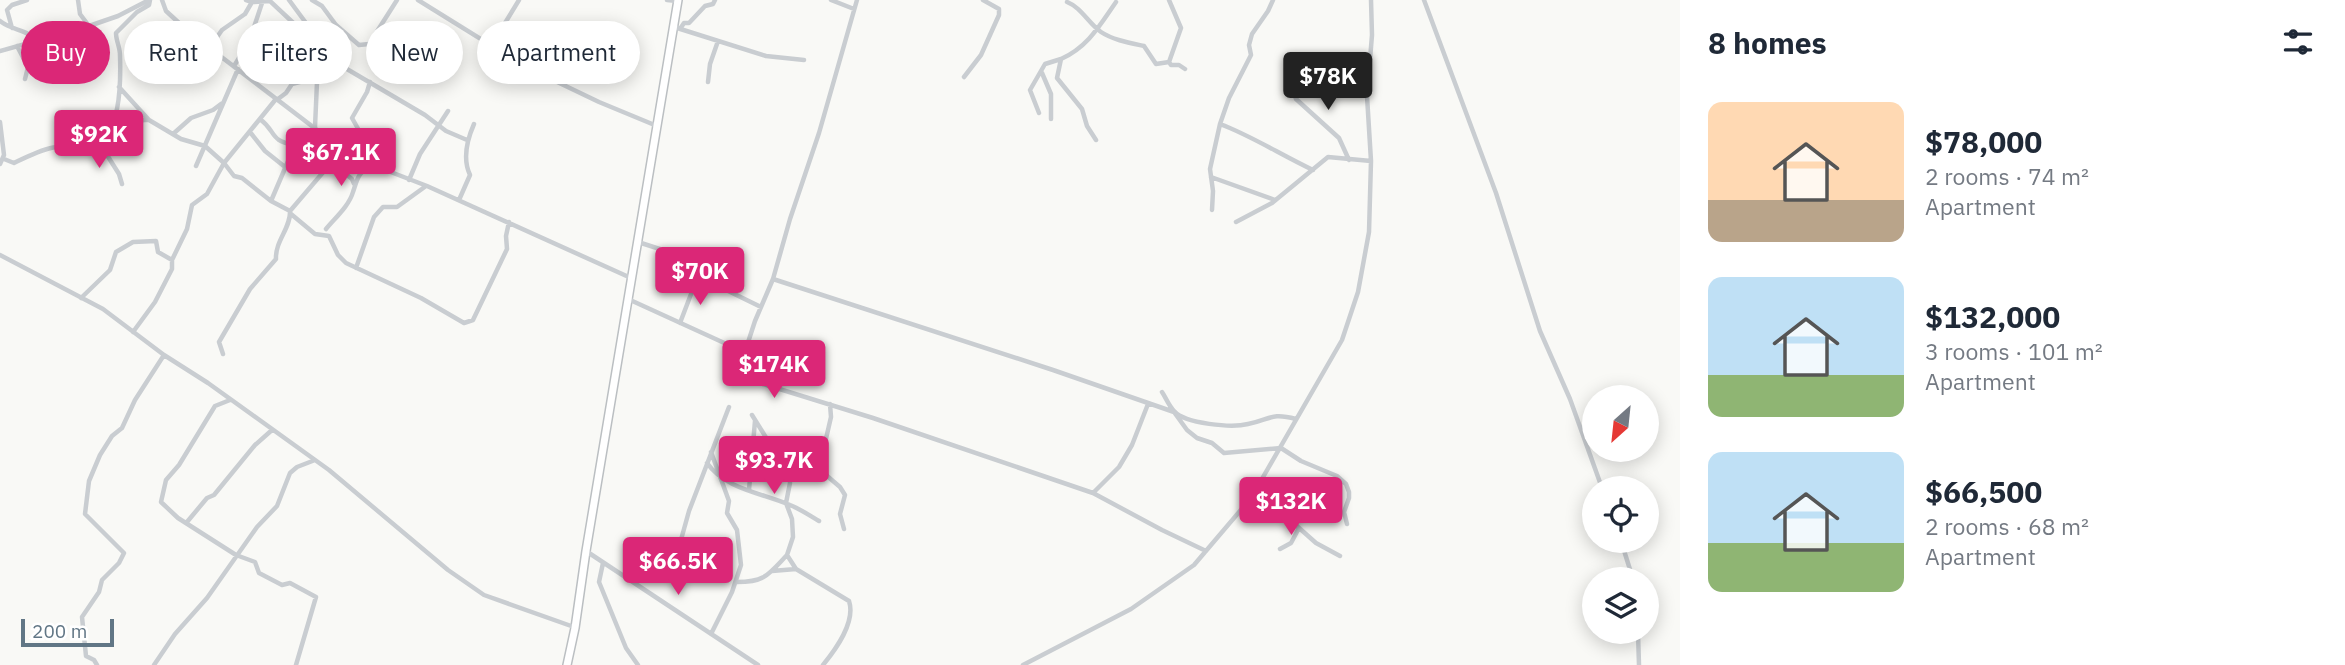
<!DOCTYPE html>
<meta charset="utf-8">
<style>
:root{--surface:#fff;--page:#f6f6f7;--text:#1f2937;--muted:#747a83;--accent:#db2777}
body{margin:0;font-family:"IBM Plex Sans",sans-serif;background:var(--page);color:var(--text);height:100vh;display:flex;flex-direction:column;font-size:26px;white-space:nowrap}
*{box-sizing:border-box;margin:0}
p{font-size:23px;color:var(--muted)}
.icon{flex:none;width:38px;height:38px;fill:none;stroke:currentColor;stroke-width:2;stroke-linecap:round;stroke-linejoin:round}
.map{position:relative;flex:1;overflow:hidden}
.drawer{display:flex;flex-direction:column;background:var(--surface);width:665px}
.drawer>*{flex:none}
.hud{position:absolute;left:21px;top:21px;width:665px;height:63px;display:flex;gap:14px}
.needle{width:46px;rotate:207deg}
.controls{position:absolute;left:1582px;top:385px;display:grid;gap:14px}
.controls a{display:grid;place-items:center;width:77px;height:77px;border-radius:50%;background:var(--surface);box-shadow:0 4px 18px #0003;font-size:35px}
.scale{position:absolute;left:21px;bottom:18px;width:93px;box-sizing:border-box;padding-left:7px;border:4px solid #617685;border-top:0;font-size:19px;line-height:24px;white-space:nowrap;color:#617685;-webkit-text-stroke:5px #fff;paint-order:stroke}
.price{position:absolute;translate:-50% -60px;padding:0 16px;border-radius:7px;background:var(--accent);color:#fff;font-size:23px;line-height:46px;filter:drop-shadow(0 2px 4px #0008)}
.price::after{content:'';position:absolute;left:50%;top:42px;width:21px;height:16px;margin-left:-10px;background:inherit;clip-path:polygon(0 0,100% 0,50% 100%)}
.price.current{background:#222;color:#fff}
ul{padding:0;list-style:none}
li{display:flex;align-items:center;gap:21px;height:175px;padding:0 28px}
li span{display:grid;place-items:center;flex:none;width:196px;height:140px;border-radius:14px;color:#555}
li>.icon{margin-inline-start:auto}
span .icon{width:84px;height:84px;fill:#fffc;stroke-width:1}
li b{font-size:30px}
h2{display:flex;justify-content:space-between;align-items:center;height:84px;padding:0 28px;font-size:30px}
.chip{padding:0 24px;border-radius:32px;background:var(--surface);box-shadow:0 4px 18px #0003;font-size:24px;line-height:63px}
.chip.current{background:var(--accent);color:#fff}
main{display:flex;flex:1;min-height:0}
.map>svg:first-child{display:block}
.lines{fill:none;stroke-linecap:round;stroke-linejoin:round}
.highway-casing{stroke:#bbbfc2;stroke-width:10}
.minor{stroke:#c9cdd1;stroke-width:4.5}
.highway{stroke:#fff;stroke-width:7}
</style>
<main>
<div class="map">
<svg width="1680" height="665" viewBox="0 0 1680 665">
<rect width="100%" height="100%" fill="#f9f9f6"/>
<g class="lines">
<g class="highway-casing">
<path id="highway" d="M567,665L575,628L586,551L678,0"/>
</g>
<path class="minor" d="M78,0L80,14L89,26
M162,0L166,11L190,33L338,146L370,164L427,186L631,278
M246,0L252,2L270,1L335,62L425,115L446,131L467,140
M289,0L306,23L301,31
M312,0L322,6L336,25L359,45L369,44L397,0
M418,0L526,67L599,102L657,126
M667,0L677,1
M831,0L854,9
M857,0L819,133L790,219L773,279L755,321L737,376L873,418L1093,493L1162,530L1206,551
M1169,0L1181,28L1169,62L1171,65H1179L1185,69
M1424,0L1496,193L1540,331L1570,399L1602,488
M1067,2C1082,8 1088,23 1101,32C1113,40 1130,43 1144,46L1156,64L1169,62
M0,21C12,31 25,28 36,40
M674,27L766,56L804,60
M12,28L7,10L12,5L27,0
M680,29L684,23H689L705,6L713,4L715,0
M17,46L28,67L25,79
M491,46L519,0
M210,47L222,30L245,14L252,2
M0,51L89,26L118,16L149,0
M234,66L249,42L263,0
M1287,72L1296,99L1339,138L1349,160
M1042,73L1051,94V119
M964,77L981,55L999,15V9L983,0
M708,82L710,64L718,41
M119,87L149,120L181,139L205,146L224,163L234,176L242,178L271,201L290,211
M278,99L286,93L292,84L307,80L317,82
M1039,113L1030,90L1045,64L1061,59
M260,119C277,132 269,141 295,145
M0,122L4,155L0,164
M1220,124C1252,136 1281,155 1313,170
M315,127L317,82L335,62
M112,131H129L143,120H148
M250,132L265,151L285,167
M173,134L191,118L213,110L221,104
M1096,140L1087,126L1082,109L1057,78L1061,59C1088,47 1100,25 1116,2
M100,144L119,174L122,184
M351,153L361,134L352,118L367,92L370,82
M4,159L14,163C43,149 58,141 91,151C121,134 121,86 120,55C120,47 116,41 116,33L137,12L149,5L150,0
M332,163L352,179L354,184
M196,166L238,69
M1211,177L1275,200
M409,180L420,154L448,111
M459,200L470,175C462,158 467,140 474,124
M271,201L295,145L315,128
M1212,210L1213,191L1210,169L1220,124L1229,98L1251,55L1249,45L1252,34L1268,11L1273,0
M291,214L315,234L329,236L338,255L346,263L421,298L464,323L473,320L507,249L506,236L509,222
M1236,222L1272,203L1328,157L1371,161
M326,229C335,218 349,206 353,192C358,177 357,176 370,164
M638,242L694,260L698,266L696,281L718,286L761,307
M0,255L103,309L164,355L208,383L329,470L448,570L484,595L574,627
M356,268L374,217L383,207H397L426,186
M773,279L1053,370L1174,412L1187,430L1197,438L1212,443L1224,453L1281,448L1301,461L1337,476L1346,484L1349,492V498L1344,512L1347,524
M81,298L110,270L116,252L133,242L156,241L158,252L172,260
M628,299L744,352
M680,323L696,281
M133,332L155,302L172,269V260L187,229L192,205L207,194L224,163L276,99
M223,354L219,342L250,289L276,259C275,241 291,228 290,211L343,149
M1162,392C1166,398 1169,406 1174,411C1185,424 1232,428 1248,424C1270,420 1270,412 1296,419
M230,400L215,406L179,465L166,480L161,502L178,518L236,555L255,562L259,573L282,585L290,583L316,597L296,665
M830,404L831,417L819,469L840,487L845,495L840,514L844,529
M752,415L770,444L784,460L789,471L790,483L786,503L792,519L793,537L787,555L796,569
M711,452L729,501L727,513L737,530L741,565L732,592L711,634
M707,463C725,489 762,493 790,505C800,509 809,515 819,521
M749,490L755,421
M1093,493L1119,467L1132,445L1148,404
M1251,498L1280,511L1316,543L1340,556
M187,522L207,498L214,495L255,445L272,430
M1621,541L1633,579
M1280,549L1291,543L1299,528
M586,551L758,665
M603,563L599,582L626,648L638,665
M674,565L689,511L729,407
M772,571L796,569L849,601C856,622 836,649 823,665
M737,582C765,582 768,575 787,555
M1638,632L1639,665
M97,665L94,660L86,656L82,617L99,592L102,580L119,563L124,553L85,514L89,481L100,455L112,436L122,428L135,400L164,355
M154,665L175,634L207,598L257,527L277,506L290,473L297,467L315,460
M1023,665L1131,609L1194,565L1251,498L1342,340L1358,292L1369,232L1371,161L1367,96L1372,35L1371,0"/>
<use href="#highway" class="highway"/>
</g>
</svg>
<div class="controls">
<a><svg class="needle" viewBox="-14 -14 28 28"><path d="M0-13l5 13h-10z" fill="#e53935"/><path d="M0 13l5-13h-10z" fill="#747a83"/></svg></a>
<a><svg class="icon" aria-label="locate" viewBox="0 0 24 24"><circle cx="12" cy="12" r="6"/><path d="M12 2v4M12 18v4M2 12h4M18 12h4"/></svg></a>
<a><svg class="icon" aria-label="layers" viewBox="0 0 24 24"><path d="M12 4l9 5-9 5-9-5zM3 14l9 5 9-5"/></svg></a>
</div>
<div class="scale">200 m</div>
<b class="price current" style="left:1328px;top:112px">$78K</b>
<b class="price" style="left:99px;top:170px">$92K</b>
<b class="price" style="left:341px;top:188px">$67.1K</b>
<b class="price" style="left:700px;top:307px">$70K</b>
<b class="price" style="left:774px;top:400px">$174K</b>
<b class="price" style="left:774px;top:496px">$93.7K</b>
<b class="price" style="left:1291px;top:537px">$132K</b>
<b class="price" style="left:678px;top:597px">$66.5K</b>
<div class="hud">
<a class="chip current">Buy</a>
<a class="chip">Rent</a>
<a class="chip">Filters</a>
<a class="chip">New</a>
<a class="chip">Apartment</a>
</div>
</div>
<section class="drawer">
<h2>8 homes<svg class="icon" aria-label="filters" viewBox="0 0 24 24"><path d="M4 7h16M4 17h16"/><circle cx="9" cy="7" r="2"/><circle cx="15" cy="17" r="2"/></svg></h2>
<ul>
<li><span style="background:linear-gradient(#ffd9b3 70%,#b9a48a 0)"><svg class="icon" aria-label="home" viewBox="0 0 24 24"><path d="M3 11l9-7 9 7M6 9v11h12V9"/></svg></span><div><b>$78,000</b><p>2 rooms · 74 m²</p><p>Apartment</p></div></li>
<li><span style="background:linear-gradient(#bfe0f5 70%,#8fb573 0)"><svg class="icon" aria-label="home" viewBox="0 0 24 24"><path d="M3 11l9-7 9 7M6 9v11h12V9"/></svg></span><div><b>$132,000</b><p>3 rooms · 101 m²</p><p>Apartment</p></div></li>
<li><span style="background:linear-gradient(#bfe0f5 65%,#8fb573 0)"><svg class="icon" aria-label="home" viewBox="0 0 24 24"><path d="M3 11l9-7 9 7M6 9v11h12V9"/></svg></span><div><b>$66,500</b><p>2 rooms · 68 m²</p><p>Apartment</p></div></li>
</ul>
</section>
</main>
